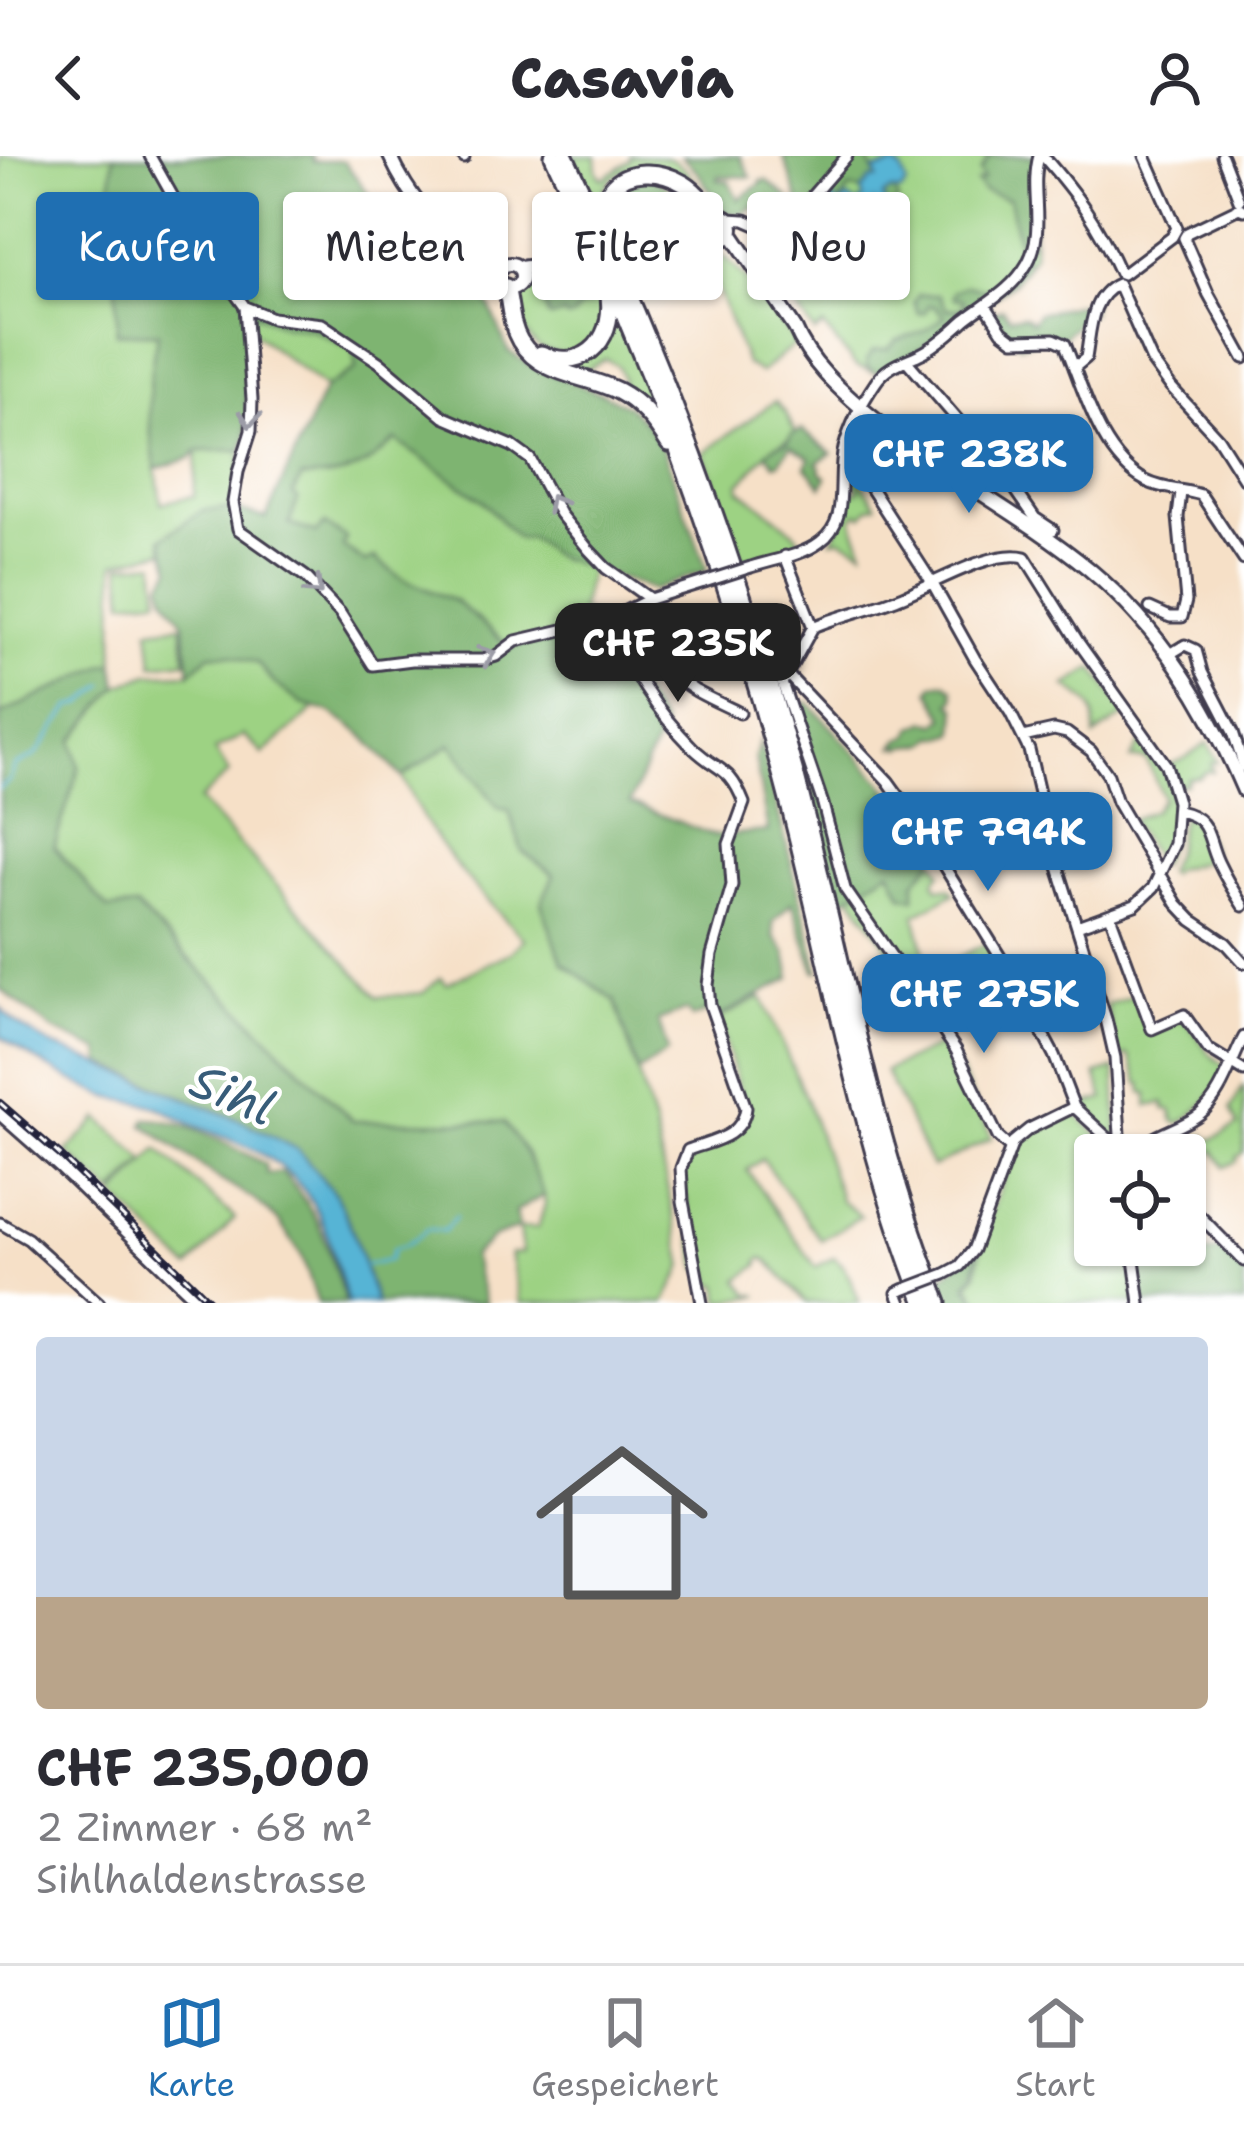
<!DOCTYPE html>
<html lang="de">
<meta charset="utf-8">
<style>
:root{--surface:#fff;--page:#f7f7f7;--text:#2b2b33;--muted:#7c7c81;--line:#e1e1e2;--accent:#1f6fb2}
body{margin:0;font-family:"Shantell Sans",sans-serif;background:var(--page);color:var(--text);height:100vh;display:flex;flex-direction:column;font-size:45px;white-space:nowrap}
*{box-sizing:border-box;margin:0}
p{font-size:39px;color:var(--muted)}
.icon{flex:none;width:66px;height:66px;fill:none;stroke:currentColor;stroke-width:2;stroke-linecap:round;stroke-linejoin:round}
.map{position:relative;height:1147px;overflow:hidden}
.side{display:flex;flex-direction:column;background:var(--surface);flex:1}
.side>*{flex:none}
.top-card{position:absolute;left:36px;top:36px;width:1173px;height:108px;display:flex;gap:24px}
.buttons{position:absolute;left:1074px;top:978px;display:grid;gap:24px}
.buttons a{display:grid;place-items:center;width:132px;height:132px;border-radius:12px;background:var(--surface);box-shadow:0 3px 9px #0004;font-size:60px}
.price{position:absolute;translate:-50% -102px;padding:0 27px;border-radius:24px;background:var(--accent);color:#fff;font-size:39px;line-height:78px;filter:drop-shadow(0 3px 6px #0008)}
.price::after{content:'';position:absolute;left:50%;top:72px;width:36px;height:27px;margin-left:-18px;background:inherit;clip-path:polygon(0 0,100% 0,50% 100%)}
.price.selected{background:#222;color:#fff}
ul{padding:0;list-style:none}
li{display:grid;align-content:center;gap:24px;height:636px;padding:0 36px}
li span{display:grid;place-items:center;height:372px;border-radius:12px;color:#555}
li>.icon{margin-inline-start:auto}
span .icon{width:216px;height:216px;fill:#fffc;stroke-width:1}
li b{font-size:51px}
.tag{padding:0 42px;border-radius:12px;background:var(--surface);box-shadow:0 3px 9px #0004;font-size:42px;line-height:108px}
.tag.selected{background:var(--accent);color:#fff}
header{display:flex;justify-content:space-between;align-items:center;height:156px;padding:0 36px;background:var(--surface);font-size:54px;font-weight:800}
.menu{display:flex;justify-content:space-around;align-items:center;height:168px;border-top:3px solid var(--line);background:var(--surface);font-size:33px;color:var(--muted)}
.menu a{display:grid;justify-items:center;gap:6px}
.menu .selected{color:var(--accent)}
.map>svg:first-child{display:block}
.green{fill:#9dd283;stroke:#607a5f;stroke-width:3}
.forest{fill:#7eb471;stroke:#506b56;stroke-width:3}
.water{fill:#57b4d5;stroke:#3c6b88;stroke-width:3}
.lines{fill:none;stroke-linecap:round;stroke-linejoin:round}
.stream{stroke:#57b4d5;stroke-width:3}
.minor-casing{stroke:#423e50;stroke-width:15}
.major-casing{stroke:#423e50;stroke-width:18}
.highway-casing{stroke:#423e50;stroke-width:21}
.minor{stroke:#fff;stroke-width:9}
.major{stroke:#fff;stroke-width:12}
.highway{stroke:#fff;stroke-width:15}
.rail-casing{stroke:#22223b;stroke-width:8}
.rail{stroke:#fff;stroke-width:3;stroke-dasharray:9;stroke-linecap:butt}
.minor-bridge-casing{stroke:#423e50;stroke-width:15;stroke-linecap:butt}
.major-bridge-casing{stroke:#423e50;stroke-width:18;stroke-linecap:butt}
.minor-bridge{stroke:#fff;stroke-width:9}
.major-bridge{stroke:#fff;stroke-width:12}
.oneway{stroke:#9c9ca7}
.labels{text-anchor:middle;stroke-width:9;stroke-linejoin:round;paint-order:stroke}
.water-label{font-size:48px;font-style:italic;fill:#375c79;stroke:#fff}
</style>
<header><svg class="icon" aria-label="back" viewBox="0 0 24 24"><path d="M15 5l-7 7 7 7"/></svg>Casavia<svg class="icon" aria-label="person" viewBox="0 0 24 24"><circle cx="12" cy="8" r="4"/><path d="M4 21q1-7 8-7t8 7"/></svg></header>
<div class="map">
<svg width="1244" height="1147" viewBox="0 0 1244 1147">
<rect width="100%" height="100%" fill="#fff"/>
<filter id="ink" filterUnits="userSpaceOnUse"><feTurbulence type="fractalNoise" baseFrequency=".00833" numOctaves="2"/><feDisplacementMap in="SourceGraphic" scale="24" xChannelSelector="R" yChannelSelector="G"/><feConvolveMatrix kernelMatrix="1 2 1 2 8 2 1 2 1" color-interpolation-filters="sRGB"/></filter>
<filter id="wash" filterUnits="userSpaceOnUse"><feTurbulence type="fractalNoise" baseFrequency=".004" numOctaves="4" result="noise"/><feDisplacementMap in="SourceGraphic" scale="48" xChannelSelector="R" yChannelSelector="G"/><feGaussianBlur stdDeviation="2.7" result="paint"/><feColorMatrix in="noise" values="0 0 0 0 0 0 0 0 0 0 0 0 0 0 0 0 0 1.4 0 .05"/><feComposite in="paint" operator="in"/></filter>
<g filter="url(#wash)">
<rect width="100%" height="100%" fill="#f6e0c7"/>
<path class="green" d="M0,0H114C105,58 120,118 117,176L159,177C142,236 152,287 161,347L194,340L197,295L242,294L236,346L238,356L162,382L166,394L115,407L114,507L105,509L0,559Z
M572,0H596L597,14L602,23L630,4V0C673,0 677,0 703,36C677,10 641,0 611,23C605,30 601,41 596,47Z
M855,0H1035L1033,99L1013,127L923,191L880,218L856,210L823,170L815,177L765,107V92L770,85L795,71Z
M725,101L759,136L796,188L760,217L746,208L711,115L712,107Z
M591,108L603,133V175L572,199C560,197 544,197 535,188C516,172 510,133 532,118C547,108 574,111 591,108Z
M255,157L284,170L312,173L353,193L356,213L325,232L245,170Z
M618,163L664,274L618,229L623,224L617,209L605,203L582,216L551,206L609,180Z
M775,245L786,257L795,277C787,287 778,286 769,295C758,304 752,318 740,327V334C745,336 794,375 797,379C799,382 799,386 800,389L743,408L703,297Z
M395,283L482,344L517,382H531L552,399L590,413L580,456L599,460L620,502L588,489L580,474L510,491L455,445L402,423L375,402L366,406L342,391L324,369L317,377L289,369L298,343L293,339L302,320C341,323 368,312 395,283Z
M849,317L858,321L877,349L870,351L862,360L859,357L853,361C853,374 861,381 863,394L841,383L832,384C844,365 844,349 847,328L855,337L860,333L848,320Z
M155,406L159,442L125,445L121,409Z
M182,469L186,505L153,509L149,473Z
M210,498L231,499L257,507L274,527L302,548L316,552L263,598L244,579L215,594L229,617L199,644L378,841L423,837L440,822L447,828L511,796L524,783C471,728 434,692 402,621L450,587L498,652L509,654L522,695L554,719L562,806L615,845L654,969L684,1110L665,1147H520L510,1098L522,1097L519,1072H538L545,1048L544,1039L504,966L353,965L137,751L109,754L53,691L79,612L72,585L118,530L149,518L190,517Z
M1093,512L1127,558L1095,580C1097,551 1090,545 1066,530Z
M1144,582C1175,627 1183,659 1160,710L1130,664L1153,655L1163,642L1146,603H1131Z
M1208,587L1218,606L1211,607L1213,616L1207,615L1199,621L1188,622L1186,628L1176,629L1169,609L1182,604Z
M1185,659L1201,669L1213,699L1205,700L1202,706L1175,713L1170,718L1166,716L1175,695L1181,663Z
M934,703L941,716L934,726L938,732H950L954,737L915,759L930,816L987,787L1017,836L946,875L851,739L890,713L902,739Z
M1137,838L1151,876L1184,862L1211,899L1226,910C1217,936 1204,952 1180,967L1174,965L1171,954L1165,953L1164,947L1148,950V937H1143L1142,928L1139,927L1130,901L1126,899L1119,906L1106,849Z
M762,841L807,945L841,1045L861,1060L821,1084L762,1003L747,1014L816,1111L834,1101C849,1115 853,1129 860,1147H807L767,1104L762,1102L758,1106L759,1109L739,1124L750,1138L759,1140L721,1145L719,1129H713L710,1113H698L682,1020L691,997L733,980L747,960L718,863Z
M946,886L992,982L932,1011L885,915Z
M1115,913L1118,987L1079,950L1104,943L1096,918Z
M1244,929V997L1237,1001V1005L1225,1011L1214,995L1185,1008V999H1174L1169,987L1205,979L1209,985L1238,969L1231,953Z
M1068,957L1076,958L1118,999H1095V1089H1129L1137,1147H980L969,1128L977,1118L982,1083L1018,982Z
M99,962L145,1004L113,1038L67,996Z
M158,993L235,1062L189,1112L115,1040Z"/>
<path class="forest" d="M114,0H312L313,5H344L373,44L455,105L490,150L508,195L535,212L603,238L628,250L647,268L663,293L707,414L653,434L552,399L531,382H517L482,344L395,284C366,313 344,323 302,321L293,338L298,343L289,368L317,377L325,368L346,382L343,391L365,406L374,402L402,423L455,445L510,491L581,474L588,489L620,502L663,570L630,647L715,680L768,675L755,601L760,585L819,815H815L792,746L773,766L774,780L786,797L791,822L713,864L709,855L692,862L687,854L658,865L668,896L638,916L615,845L562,806L541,747L554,719L522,695L509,654L498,652L451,588L402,621L362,578L330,556L302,548L274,527L257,507L231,499L210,498L190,517L184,467L164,438L162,427L171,412L162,382L202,355L230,352L266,362L325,232L356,213L353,194L312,173L284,170L255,158L245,170L247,279L242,294L197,295L191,302L156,313C147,268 146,222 158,177H117C120,118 105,59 114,0Z
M681,0H740L751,21L719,20L718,24L729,25L739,43L762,27L761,25L766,24L786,40L796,55C782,66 774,75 756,66L762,61V55L753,51L742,58L725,57L696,14Z
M783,0H876L869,7L878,23L870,25L862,35L850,33L820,72L826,91L810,97L802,84L810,76Z
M990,0H1035L1033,87L1018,86L1009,43L983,35L977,26L984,23L980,15Z
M649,20C672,31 684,42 684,68L657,79L620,85C605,49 613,31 649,20Z
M893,34L896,37L898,45L885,56L888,68L881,84L885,96L879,101L855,91L846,65L853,67L875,47L879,52L882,40Z
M1023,100L1028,107C999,148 924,190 880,218L868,212L866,204L873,195L888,193L897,184L925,175L944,161L936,151L929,149L925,156L919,158L914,147L918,139H939L946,153H960L964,147L960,142L955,143L952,140L954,135L967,129L988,134C1007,123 1008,110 1023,100Z
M586,133L593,135L594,147L579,152L574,160L568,162L563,158L550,162L547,158V154L543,149L548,138H568Z
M1093,145L1091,157H1088L1063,181H1049L1020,189L1008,179L992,156L1002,152L1009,161L1024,160L1032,166L1038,157Z
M802,274L832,297L817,307L821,311L820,315L827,321L822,330L806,311L810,302L791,290L779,307L775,308L766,297L774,290L788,286L791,279Z
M114,507L118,530L73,585L79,612L54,691L108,753L136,751L353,965L504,966L526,997L544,1039L515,1056L519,1072L494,1081L472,1100L485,1147H376L352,1073L336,1039L298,994L244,966L101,907L100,895L53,874L0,833V559L105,509Z
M945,526L953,532L955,542L951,547L957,552L955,577L944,581L935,580C925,594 914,586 901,592L899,589L893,592L899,584L910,579L912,572L927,565L937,568L945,561L930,534L934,528Z
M808,546L883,627L934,703L915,726V742L902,739L890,714L837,748L796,556Z
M146,963C187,963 230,990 265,1008L267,1018L282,1016C324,1062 327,1091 346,1147H318L302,1100L279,1066L253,1043L219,1023L143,968Z
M1134,1089H1163L1172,1105L1222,1094L1244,1116V1147H1140Z
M978,1090L975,1117L967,1128L978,1147H951L940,1123Z"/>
<path class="water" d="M895,9L902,14L907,28L901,36L892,35L883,40L885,48L880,53L874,47L853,67L846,65L828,46L830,40L839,50L848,42L857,49L863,43L862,35L870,24L878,23L874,15Z
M0,851C13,868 35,880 54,890L244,966L298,994L336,1039L352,1073L376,1147H348C334,1107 328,1060 298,1027C270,995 230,984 193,969C178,963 167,953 151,949C136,945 120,945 106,940C68,925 33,903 0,880Z"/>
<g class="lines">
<path class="stream" d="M0,633L10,624L15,610L35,600L71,551L82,548L105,528
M366,1109L390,1103L393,1093L406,1089L428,1073L444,1075L456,1060"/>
</g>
</g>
<g filter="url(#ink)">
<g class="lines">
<g class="minor-casing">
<path id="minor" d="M150,0L200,89L245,151
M464,0V2
M1043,0C1078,40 1098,68 1120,117L1123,118L1172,81L1177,72L1145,0
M1222,0L1239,44
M1244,54L1239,52L1187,77L1184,82L1208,137L1244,202
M728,63L745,64L768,74L780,72L791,64L847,0
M986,150L1002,175L1014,184L1054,183L1065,188C1083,231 1100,301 1146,325C1164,334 1183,333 1201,339L1244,404
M245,151L252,243L251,275L238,316L233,346L238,373L306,421L340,457L373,509L412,504H483L496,500L516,485L609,463L650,443L704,426
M245,151L272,162L322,168L379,206L444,261L512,290L530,303L560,358L589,394L606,412L650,443
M906,204L1006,320L1035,362L1053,374
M1074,212L1086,202C1091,174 1090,140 1118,128L1152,205L1171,231L1218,282L1244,323
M843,296L849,298L933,428L975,503L1010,556L1029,594L1051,689L1106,863L1115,902L1121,994
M785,400L813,471
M751,411C772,404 802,400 820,386C851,363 836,324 844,292C850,269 863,245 876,226C887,209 906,205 922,197C939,188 952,175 966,163C988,146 1012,134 1027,108C1047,73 1029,36 1039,0
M1150,452L1170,461H1182L1186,445L1178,361L1181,336
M609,463C628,510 657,556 693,592C719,617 729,609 744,647L729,688L732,729L712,799L708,829L710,849L746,952C742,982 712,985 688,994L681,1012L683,1045L702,1147
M1170,498L1185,489L1196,494L1202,516L1233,576L1244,611
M626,505C665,506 666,516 696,535C710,543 726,550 740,557
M786,517L888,625L911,657L1012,820L1054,899L1074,951
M1023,581L1054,574L1067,577L1091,595L1108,619L1117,646L1177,748L1192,764L1226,787L1244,807
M1178,655C1212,662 1206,680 1218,706C1225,721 1234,736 1243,750
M1110,759L1152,873L1184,859L1208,893L1244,915
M1074,951L1123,996
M1010,992L998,981L956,894L845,733L823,648L782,527L813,471C839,460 867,454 893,444C928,432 990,392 1025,401L1079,487L1166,609L1177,646L1174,688L1153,732L1135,749L1077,770
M1134,999C1148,978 1180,974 1200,958C1222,940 1231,905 1244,881
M1185,1045L1244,1105
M0,1067L28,1083L99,1147
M1132,1089L1140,1147
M945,1118L960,1110L973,1094L1013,986L1029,973L1074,951
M901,1147L897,1137L903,1134"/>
</g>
<g class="major-casing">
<path id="major" d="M390,0C408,39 432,70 470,92C481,99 493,102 504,109
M708 72a12 12 0 1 1 24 0a12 12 0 1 1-24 0Z
M731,77L795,172C809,206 838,232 865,255C935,314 1018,355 1089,413C1161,473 1208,550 1244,635
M638,92L710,79
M498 120a12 12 0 1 1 24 0a12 12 0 1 1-24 0Z
M520,112L573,105
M0,957L60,1010L202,1147"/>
</g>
<g class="highway-casing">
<path id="highway" d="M553,0C653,207 731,425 789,648C832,815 860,986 924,1147
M565,0C662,199 739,408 796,621C842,797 871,977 939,1147
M606,73C586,0 692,0 711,63
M506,131C511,150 510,168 520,185C542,220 584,218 618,235C641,247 656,266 669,288
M541,198C589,218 617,178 608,134"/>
</g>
<use href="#minor" class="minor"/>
<use href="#major" class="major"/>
<use href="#highway" class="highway"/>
<g class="rail-casing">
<path id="rail" d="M0,947L61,1000L212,1147"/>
</g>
<use href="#rail" class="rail"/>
<g class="minor-bridge-casing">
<path id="minor-bridge" d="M704,426L751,411
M903,1134L945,1118"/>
</g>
<g class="major-bridge-casing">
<path id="major-bridge" d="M573,105L638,92"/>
</g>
<use href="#minor-bridge" class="minor-bridge"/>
<use href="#major-bridge" class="major-bridge"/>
</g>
<defs><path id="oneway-chevron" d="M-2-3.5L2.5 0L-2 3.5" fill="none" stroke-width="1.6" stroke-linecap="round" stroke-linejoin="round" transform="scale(3)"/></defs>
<g class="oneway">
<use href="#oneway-chevron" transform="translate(250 263) rotate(95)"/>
<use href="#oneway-chevron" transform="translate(555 347) rotate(-120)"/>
<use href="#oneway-chevron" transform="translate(315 432) rotate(44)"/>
<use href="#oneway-chevron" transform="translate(487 499) rotate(-20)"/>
</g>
</g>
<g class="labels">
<g class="water-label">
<text transform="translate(233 938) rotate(23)" y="17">Sihl</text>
</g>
</g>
</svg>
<div class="buttons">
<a><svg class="icon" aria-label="locate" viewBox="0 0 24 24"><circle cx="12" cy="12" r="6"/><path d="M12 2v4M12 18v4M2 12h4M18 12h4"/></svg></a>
</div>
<b class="price" style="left:969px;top:360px">CHF 238K</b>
<b class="price selected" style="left:678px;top:549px">CHF 235K</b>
<b class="price" style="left:988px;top:738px">CHF 794K</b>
<b class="price" style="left:984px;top:900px">CHF 275K</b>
<div class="top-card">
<a class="tag selected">Kaufen</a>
<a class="tag">Mieten</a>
<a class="tag">Filter</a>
<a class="tag">Neu</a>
</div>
</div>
<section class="side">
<ul>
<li><span style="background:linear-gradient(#c9d6e8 70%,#b9a48a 0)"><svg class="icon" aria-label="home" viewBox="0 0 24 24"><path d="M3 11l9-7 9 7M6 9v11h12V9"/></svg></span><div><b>CHF 235,000</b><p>2 Zimmer · 68 m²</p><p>Sihlhaldenstrasse</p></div></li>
</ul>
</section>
<nav class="menu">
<a class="selected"><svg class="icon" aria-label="map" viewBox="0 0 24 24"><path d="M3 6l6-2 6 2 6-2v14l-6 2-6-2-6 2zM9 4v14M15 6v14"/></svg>Karte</a>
<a><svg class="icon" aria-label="saved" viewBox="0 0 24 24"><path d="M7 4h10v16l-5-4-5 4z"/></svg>Gespeichert</a>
<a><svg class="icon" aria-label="home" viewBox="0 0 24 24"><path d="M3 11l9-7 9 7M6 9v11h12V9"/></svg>Start</a>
</nav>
